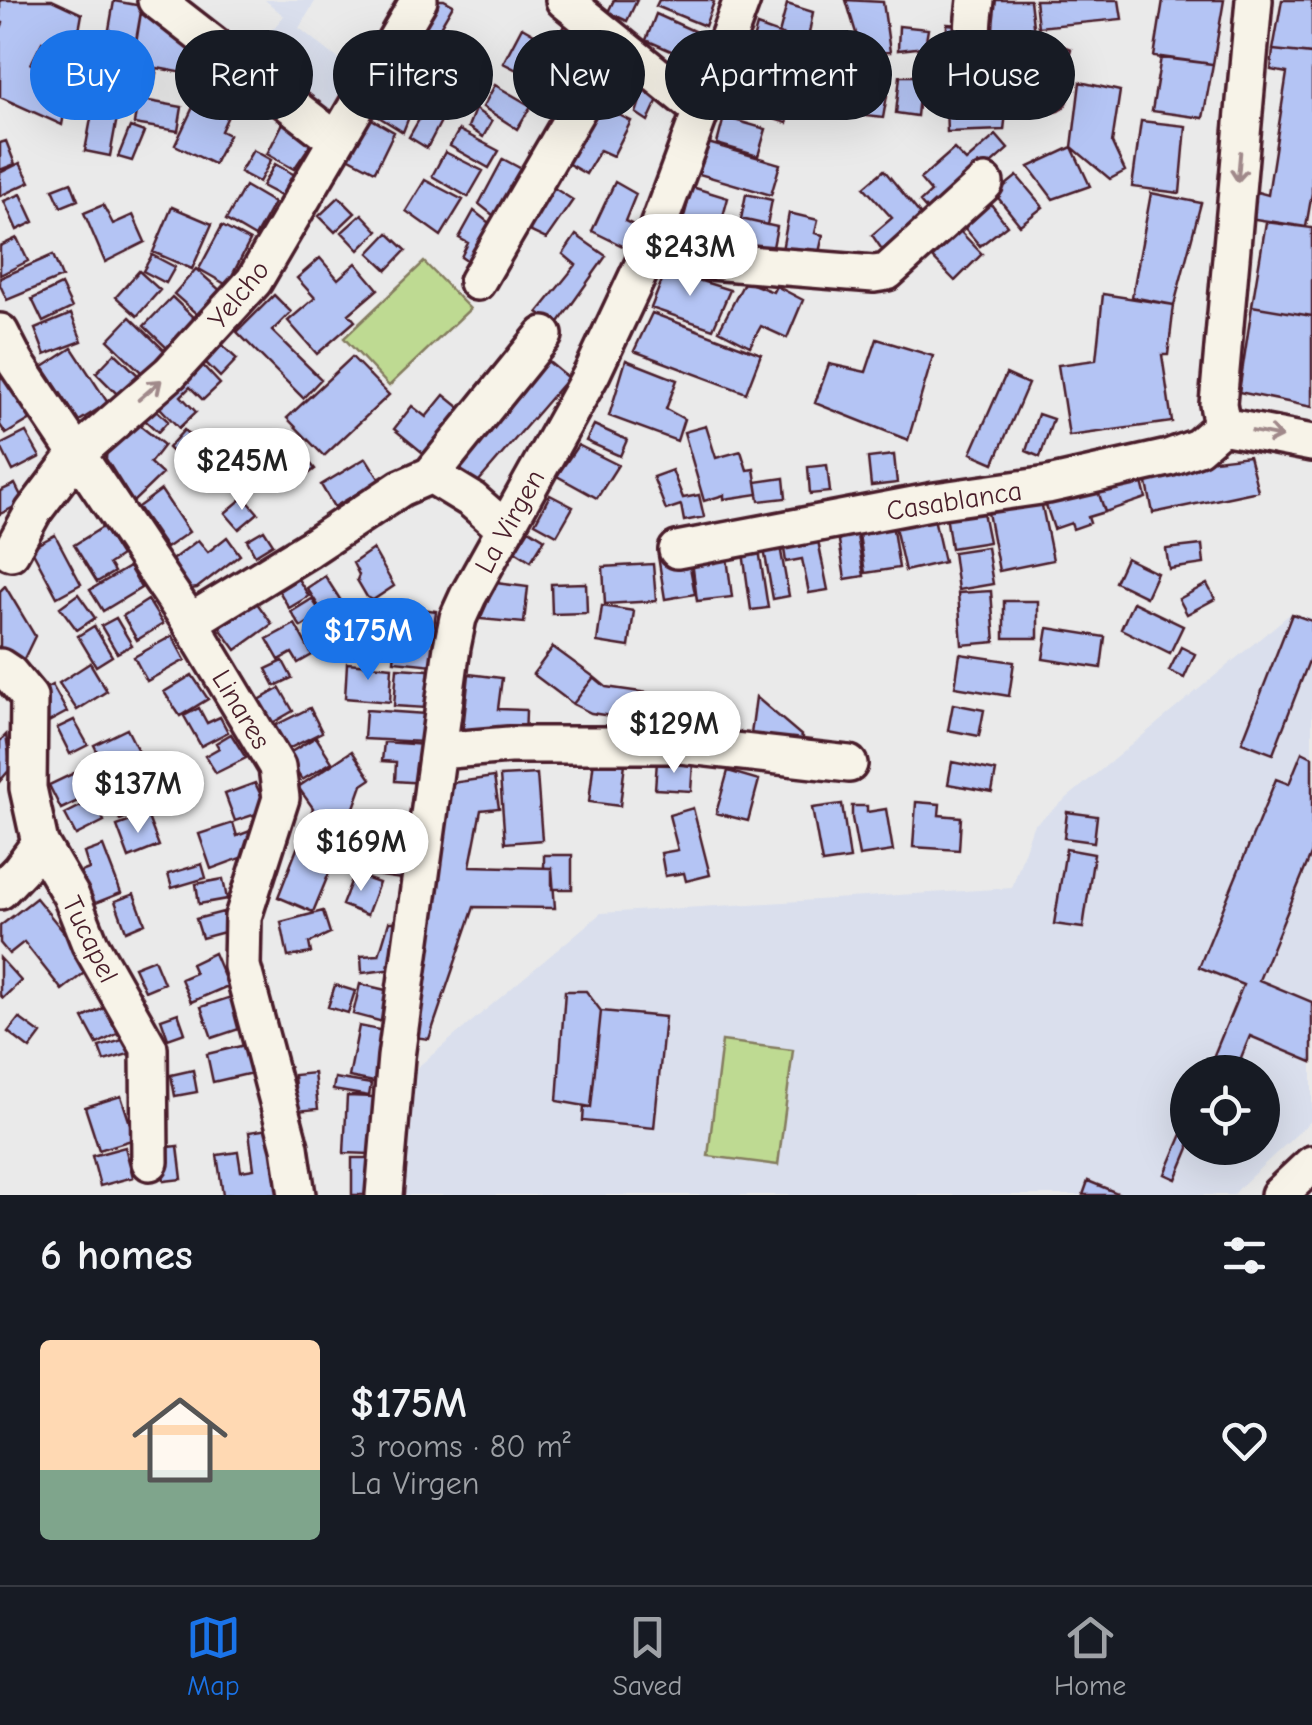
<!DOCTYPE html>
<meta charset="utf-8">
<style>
:root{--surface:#171b24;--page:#20242c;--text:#f1f3f6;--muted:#9ea1a6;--line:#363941;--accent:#1a73e8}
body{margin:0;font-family:"Comic Neue",sans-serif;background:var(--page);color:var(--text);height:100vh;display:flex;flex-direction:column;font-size:38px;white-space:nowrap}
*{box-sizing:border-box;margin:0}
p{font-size:32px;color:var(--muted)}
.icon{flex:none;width:55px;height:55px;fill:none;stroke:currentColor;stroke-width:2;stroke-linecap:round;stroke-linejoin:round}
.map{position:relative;height:1195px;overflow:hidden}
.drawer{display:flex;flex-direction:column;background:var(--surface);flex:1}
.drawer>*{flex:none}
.hud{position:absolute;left:30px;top:30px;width:1252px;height:90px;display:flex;gap:20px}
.tools{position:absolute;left:1170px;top:1055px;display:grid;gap:20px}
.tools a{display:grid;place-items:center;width:110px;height:110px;border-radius:50%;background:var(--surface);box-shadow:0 10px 40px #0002;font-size:50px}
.price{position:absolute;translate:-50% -85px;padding:0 22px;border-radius:35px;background:#fff;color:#222;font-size:32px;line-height:65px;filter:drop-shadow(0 2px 5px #0008)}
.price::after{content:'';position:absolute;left:50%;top:60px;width:30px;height:22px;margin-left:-15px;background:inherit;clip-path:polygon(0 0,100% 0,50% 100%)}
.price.active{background:var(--accent);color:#fff}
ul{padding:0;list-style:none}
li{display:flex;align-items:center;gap:30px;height:250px;padding:0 40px}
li+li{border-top:2px solid var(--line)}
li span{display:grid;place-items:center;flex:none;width:280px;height:200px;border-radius:10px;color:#555}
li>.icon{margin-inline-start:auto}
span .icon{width:120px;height:120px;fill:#fffc;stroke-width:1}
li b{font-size:42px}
h2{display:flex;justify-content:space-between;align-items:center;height:120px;padding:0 40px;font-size:42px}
.tag{padding:0 35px;border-radius:45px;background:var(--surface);box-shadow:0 10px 40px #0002;font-size:35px;line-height:90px}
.tag.active{background:var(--accent);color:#fff}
.tab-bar{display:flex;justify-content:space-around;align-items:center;height:140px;border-top:2px solid var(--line);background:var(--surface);font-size:28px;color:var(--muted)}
.tab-bar a{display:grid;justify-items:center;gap:5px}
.tab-bar .active{color:var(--accent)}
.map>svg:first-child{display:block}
.built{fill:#dadfed;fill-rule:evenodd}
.green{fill:#beda92;stroke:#847c5e;stroke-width:2.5}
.building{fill:#b4c4f4;stroke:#4a1f2b;stroke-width:2.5;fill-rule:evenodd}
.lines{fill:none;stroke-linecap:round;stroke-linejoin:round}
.minor-casing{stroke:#4a1f2b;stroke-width:42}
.minor{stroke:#f7f3e8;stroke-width:35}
.oneway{stroke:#a0898a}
.labels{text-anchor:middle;stroke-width:8;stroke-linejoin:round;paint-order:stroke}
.street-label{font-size:28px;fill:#4a1f2b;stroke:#f7f3e8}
</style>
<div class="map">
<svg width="1312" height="1195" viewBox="0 0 1312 1195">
<rect width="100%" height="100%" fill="#eaeaea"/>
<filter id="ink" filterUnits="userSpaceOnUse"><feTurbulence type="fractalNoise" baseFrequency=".01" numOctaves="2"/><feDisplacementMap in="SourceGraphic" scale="20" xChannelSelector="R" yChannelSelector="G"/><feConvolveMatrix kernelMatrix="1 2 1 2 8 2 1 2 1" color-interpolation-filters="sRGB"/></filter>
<g filter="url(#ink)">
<path class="built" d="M265,0H316L299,28L355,72L329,109L254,51L284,16Z
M1291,613L1312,618V1120L1241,1186L1234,1195H396L401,1081L601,913L1012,888L1033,826ZM1188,1072H1262V1148H1188Z"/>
<path class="green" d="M424,262L470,309L389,386L344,338Z
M722,1041L793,1050L778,1165L708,1156Z"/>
<path class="building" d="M0,0H52L82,14L62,125L0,97V30L3,23L0,21ZM42,42L54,47L49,73L31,64Z
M431,0H444L453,5L436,34L418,23Z
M614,0H637L627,21L608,12Z
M659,0H710L714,2L705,26L656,6Z
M846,0L883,2L890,52L862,53Z
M985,0H1030L1034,34L985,44Z
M1035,0H1119L1122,19L1038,27Z
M1163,0H1224L1213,64L1154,57Z
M1282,0H1312V54L1273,50Z
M114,1L142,6L132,63L104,58Z
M787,4L813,12L807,44L779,34Z
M142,6L192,40L184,73L157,68L155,79L131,75Z
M573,14L605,36L590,59L557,38Z
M656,14L696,32L685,57L646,40Z
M947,24L959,25L962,47L946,51Z
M757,26L807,44L794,84L745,68Z
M899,26L928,29L925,47L898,50Z
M522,27L541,38L521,72L503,63Z
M414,29L449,53L421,105L404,95L398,106L411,112L403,132L371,112Z
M1034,35L1071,49L1062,81L1040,67Z
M1273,50L1312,54V193L1306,227L1249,218L1254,191L1268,195L1287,73L1271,70Z
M1161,57L1213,64L1203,118L1152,111Z
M214,63L244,82L221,131L229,135L214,164L175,145Z
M855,70L891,73L883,118L846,114Z
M735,71L797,89L787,123L724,104Z
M900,76H921L917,116L896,113Z
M558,77L578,87L568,108L548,99Z
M945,78L1009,87L1004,130L947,132Z
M609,82L626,91L615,113L631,121L613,156L600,150L586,174L567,163Z
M1080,82L1120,91L1112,143L1125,171L1110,179L1072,147Z
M495,85L531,106L517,129L483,107Z
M645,86L660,95L648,121L636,113Z
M436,90L452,100L427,148L409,137Z
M95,97L120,101L110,156L85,151Z
M138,99L182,107L178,131L134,124Z
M475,109L492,121L483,137L468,127Z
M368,117L394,132L375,171L346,156Z
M724,117L766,129L758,156L717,144Z
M1141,121L1186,126L1180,193L1132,187Z
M283,123L313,141L294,169L267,154Z
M130,127L144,132L132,161L118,157Z
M459,130L499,151L489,168L450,146Z
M996,135L1008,149L932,216L920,202L931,192L920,179L954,149L966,161Z
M6,141L15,164L0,170V143Z
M708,143L780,164L771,195L699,174Z
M1072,147L1090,186L1053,199L1029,167Z
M253,150L271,160L259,182L240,172Z
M445,152L483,171L468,197L432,176Z
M503,159L531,174L503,223L479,204Z
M20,163L30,182L0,196V173Z
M275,164L293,174L281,196L262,186Z
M884,170L928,224L890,261L872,235L892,218L864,187Z
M1017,176L1043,207L1020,225L995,194Z
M425,180L463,200L441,236L406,211Z
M71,182L78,200L61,207L53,189Z
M615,182L636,194L625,221L642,229L631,250L592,231Z
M245,186L274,203L255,237L226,220Z
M692,187L728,198L717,238L681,228Z
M554,188L573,200L546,239L525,229Z
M1151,193L1201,203L1174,305L1132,297Z
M21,194L34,222L17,230L4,201Z
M746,194L772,200L767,225L741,219Z
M339,197L355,213L335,232L319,216Z
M987,199L1007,225L980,246L964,227L974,219L969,214Z
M103,205L113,224L133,215L145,242L105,262L84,213Z
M172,207L212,224L192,269L153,252Z
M474,211L498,230L477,268L461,257L468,243L459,238Z
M789,213L818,220L815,233L823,235L818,257L782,250Z
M362,214L378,231L359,250L342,232Z
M741,219L777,227L772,252L735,244Z
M1266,222L1312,228V316L1252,306Z
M222,226L250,241L227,285L199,269Z
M956,227L982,254L955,281L928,253Z
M388,233L406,250L387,270L369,253Z
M576,235L606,256L557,325L538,312L576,265L563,254Z
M17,238L28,261L0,275V246Z
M53,255L62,277L7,300L0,285V278Z
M152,255L175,267L166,283L143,271Z
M320,258L338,279L356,263L378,289L349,314L355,321L317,354L288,321L315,298L297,278Z
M196,269L222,292L200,317L174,294Z
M666,270L730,290L713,329L651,308Z
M139,271L160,290L137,316L116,297Z
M745,281L773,292L776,286L803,300L787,338L761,326L750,346L719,330Z
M61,285L72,308L43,322L32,299Z
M1103,294L1174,305L1168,355H1162L1172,422L1069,436L1058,365L1096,360Z
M274,295L291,312L272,331L321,379L303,398L237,332Z
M172,297L197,321L169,350L144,326Z
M1252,306L1312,316V407L1239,392Z
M652,313L761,354L746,393L634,351Z
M71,314L82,341L45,355L35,329Z
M130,317L165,351L143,374L108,340Z
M212,336L237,359L220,377L196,353Z
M877,339L933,356L908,440L815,403L829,364L866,372Z
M72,348L108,403L79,421L43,367Z
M115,353L140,377L120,397L96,373Z
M194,356L220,384L203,400L190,387L181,396L196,412L179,428L150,397Z
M352,357L389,395L324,456L287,418Z
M544,358L568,378L472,489L449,468Z
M626,360L677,380L666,409L684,419L677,441L609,416Z
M0,369L31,419L6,434L0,425Z
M1006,374L1028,384L994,463L971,453Z
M444,395L465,412L428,457L394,429L412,406L426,417Z
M149,403L168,421L158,432L138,414Z
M1038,414L1053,419L1040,457L1026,451Z
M133,420L164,445L150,463L162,474L133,502L106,459L107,447Z
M594,425L627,440L620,456L586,441Z
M706,426L716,458L741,451L747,470L754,469L758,494L724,499V495L704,501L684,432Z
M184,430L207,451L190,469L168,448Z
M26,432L40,457L13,471L0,445Z
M578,445L618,465L597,498L557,476Z
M298,448L315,469L299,481L283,460Z
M894,455L897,483L871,486L868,458Z
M1249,456L1258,491L1153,513L1144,468Z
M366,458L380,480L334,507L321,485Z
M827,465L830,492L810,494L808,467Z
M672,470L683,498L699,495L704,517L684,521L681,505L666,510L653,477Z
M784,478L786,498L759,501L756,482Z
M1141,478L1146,498L1105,512L1097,488Z
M15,484L24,502L0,514V491Z
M1097,488L1105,512L1088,517L1090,523L1073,529L1071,523L1054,529L1046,505Z
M161,490L189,532L166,548L138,507Z
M550,495L573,507L557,535L535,523Z
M1040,496L1053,560L999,571L987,507Z
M244,497L258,513L239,529L225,513Z
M981,502L989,542L951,548L945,508Z
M932,509L944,562L905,571L893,518Z
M891,517L899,568L865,573L857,522Z
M855,524L864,576L845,579L837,528Z
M103,527L121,556L109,564L114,572L97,582L74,545Z
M529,529L545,539L531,561L515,551Z
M264,530L273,544L255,555L247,540Z
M816,531L828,590L809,593L802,559L786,562L782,536Z
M55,535L81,584L57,597L31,548Z
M778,535L789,596L773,599L762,538Z
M227,537L240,555L197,588L191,589L185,584L169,562L198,540L208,552Z
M758,543L768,608L751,610L742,545Z
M1202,545L1204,564L1169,569L1166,549Z
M987,547L993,584L958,590L953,552Z
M373,549L394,586L373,600L367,597L357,580L359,575L353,563Z
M726,549L732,597L697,601L691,553Z
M687,551L695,594L665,599L658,556Z
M1126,558L1157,573L1146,597L1115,582Z
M653,564L656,601L605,604L603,567Z
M129,567L141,588L103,611L90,590Z
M325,576L354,621L335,632L307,588Z
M298,579L309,596L289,608L279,591Z
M496,583L528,587L524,623L480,619Z
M586,583L587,613L552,614L551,584Z
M1207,584L1215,599L1187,614L1179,599Z
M5,586L35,636L20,667L0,650V591Z
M991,591L995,642L962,645L958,593Z
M78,594L95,618L77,630L60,607Z
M254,599L272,624L236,650L211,616Z
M312,599L322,614L301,627L291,612Z
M148,600L163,624L137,640L123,616Z
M370,600L384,621L365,633L351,612Z
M1004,601H1038V638H1004Z
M1133,602L1183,626L1170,653L1121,629Z
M602,606L634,611L629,647L597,642Z
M409,607L436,611L433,635L405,631Z
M1292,614L1312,621V653L1273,754L1242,742Z
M116,618L132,645L117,653L101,626Z
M295,624L312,655L298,663L292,653L279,660L267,639Z
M94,626L112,656L96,666L78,636Z
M1048,628L1105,637L1101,668L1043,659Z
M397,633L436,637L433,665L394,661Z
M172,636L185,660L147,681L134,657Z
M553,647L594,677L573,704L533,674Z
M1181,647L1195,654L1184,678L1169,671Z
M960,654L1014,662L1009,696L955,687Z
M283,661L292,678L275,686L266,669Z
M90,663L107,691L77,710L59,683Z
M347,663L392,667L390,702L345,698Z
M397,668L429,670L426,708L394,706Z
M469,674L502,678L498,709L526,710L525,742L462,738Z
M192,675L208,699L180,716L164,692Z
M594,677L606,687L662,695L657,723L591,713L573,704Z
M52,685L67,712L43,725V690Z
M280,688L293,711L267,726L254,703Z
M756,697L803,737L800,756L749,749Z
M679,700L720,708L715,738L673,730Z
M953,704L984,710L979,736L948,730Z
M199,708L207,723L220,717L228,732L201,746L184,716Z
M310,708L322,732L282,752L270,728Z
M366,710L426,714L424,742L364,739Z
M74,720L88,745L70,754L57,728Z
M127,729L140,755L107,771L94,745Z
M231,734L246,758L216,773L205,756L219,748L216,743Z
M6,735L11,768L0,781V741Z
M316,737L332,762L302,780L286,755Z
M384,742L426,745L424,783L395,781L396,762L382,761Z
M352,751L371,779L362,785L337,856L300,842L313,808L298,787Z
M1302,752L1312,757V852L1259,980L1312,1002V1062L1250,1036L1235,1072H1207L1243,985L1199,967L1276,779L1289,784Z
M594,759L625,763L620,806L589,802Z
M657,761L693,763L691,791L655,789Z
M952,762L996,771L992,792L948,784Z
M91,765L103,789L61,809L49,785Z
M728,771L759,780L748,821L716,813Z
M537,774L542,840L505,843L500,776Z
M136,777L149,807L120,820L107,790Z
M494,777L499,808L481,810L470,866L552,868L555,908L474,907L429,1039L406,1036L451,783Z
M255,783L268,810L235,821L225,794Z
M93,800L104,821L76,835L65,814Z
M916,802L940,804L939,815L961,817L959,850L913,847Z
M842,804L850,859L822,863L812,808Z
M852,806H867V812L886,809L893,851L859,856L852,818Z
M693,808L710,875L686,881L684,873L665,876L661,853L678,850L669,815Z
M1067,812L1097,816L1094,842L1064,838Z
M147,815L159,846L129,858L117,826Z
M233,823L237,836L263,826L254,853L211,869L199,834Z
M103,846L121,893L88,906L76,874L89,869L84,853Z
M298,846L334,861L313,912L278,897Z
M378,848L406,852L402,879L374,875Z
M1066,849L1094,854L1083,928L1054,924Z
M544,855H572V889H552V868H544Z
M202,864L206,878L172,888L168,874Z
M354,874L379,883L367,915L342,905Z
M223,879L227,899L199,904L196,884Z
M134,894L145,923L126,931L115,901Z
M36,898L92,967L62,990L24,942L9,954L0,943V926Z
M323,911L330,933L309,943L311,953L288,957L281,922Z
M223,912L228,931L202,938L196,919Z
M389,922H402L394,969L362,973L361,956L379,955Z
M214,953L228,986L191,1002L181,979L195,973L191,964Z
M0,958L21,981L3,998L0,995Z
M154,959L164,983L145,991L134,967Z
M360,984L390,991L383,1022L353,1014Z
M335,985L355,991L348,1013L328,1007Z
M565,991H586L601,1011L591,1107L557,1101Z
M231,997L242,1028L212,1038L201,1007Z
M112,1004L125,1030L97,1044L83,1018Z
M601,1011L665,1017L654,1128L583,1121L584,1107H591Z
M178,1013L185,1033L168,1039L161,1019Z
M19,1018L41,1034L30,1049L8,1032Z
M359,1026L389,1032L379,1083L349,1077Z
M132,1037L136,1052L104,1061L99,1047Z
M245,1045L252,1073L213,1082L207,1054Z
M193,1070L197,1092L175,1096L171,1075Z
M314,1073L318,1109L297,1111L294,1075Z
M335,1078L371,1084L369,1096L333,1090Z
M121,1096L135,1139L99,1150L85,1107Z
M347,1096L374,1097L371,1154L344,1153Z
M1188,1120L1189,1148L1176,1179L1165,1174Z
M269,1129L280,1195H223L217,1155L238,1152L241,1171L254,1169L249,1132Z
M178,1146L182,1179L164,1181L160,1148Z
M125,1147L133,1177L100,1186L92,1156Z
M352,1158H370V1195H352Z
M1088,1181L1122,1195H1083Z"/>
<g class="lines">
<g class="minor-casing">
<path id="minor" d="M156,0L336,140
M564,0L701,111
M976,0C974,22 968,41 985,58L1050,93
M647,256L874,274L887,272L985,183
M477,282L616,43
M0,332L16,363L190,622L277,767L281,798L243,917L242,966L290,1147L297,1195
M1222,426L1218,404L1254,0
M1222,426L1312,443
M431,475L544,335
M677,550L935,501L1048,485L1168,458L1198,447L1222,426
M11,552L33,512L77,454L170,373L254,281L419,0
M190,622L309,549L401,488L431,475L472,500L505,529
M0,667L9,673L29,697L28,788L40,843L71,896L90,944L149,1048L150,1162
M438,751L509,745H680L849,764
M0,891L20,870L40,843
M384,1195L396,1057L452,647L458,618L468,596L592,373L647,256L742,0
M1279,1195L1312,1164"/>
</g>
<use href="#minor" class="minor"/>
</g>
<defs><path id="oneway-shaft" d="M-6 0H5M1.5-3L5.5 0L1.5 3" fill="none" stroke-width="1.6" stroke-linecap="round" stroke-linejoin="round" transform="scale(2.5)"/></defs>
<g class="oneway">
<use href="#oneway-shaft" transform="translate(1239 167) rotate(95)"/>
<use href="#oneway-shaft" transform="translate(150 390) rotate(-41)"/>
<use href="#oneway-shaft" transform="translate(1267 434) rotate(11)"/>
</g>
</g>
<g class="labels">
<g class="street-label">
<text transform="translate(238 294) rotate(-51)" y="10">Yelcho</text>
<text transform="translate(954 500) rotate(-9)" y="10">Casablanca</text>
<text transform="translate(509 521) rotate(-61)" y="10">La Virgen</text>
<text transform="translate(242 709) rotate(59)" y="10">Linares</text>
<text transform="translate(91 939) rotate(64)" y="10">Tucapel</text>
</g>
</g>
</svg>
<div class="tools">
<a><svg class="icon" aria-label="locate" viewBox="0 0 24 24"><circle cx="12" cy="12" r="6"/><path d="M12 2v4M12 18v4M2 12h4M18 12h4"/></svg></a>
</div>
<b class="price" style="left:690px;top:299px">$243M</b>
<b class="price" style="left:242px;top:513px">$245M</b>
<b class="price active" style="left:368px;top:683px">$175M</b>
<b class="price" style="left:674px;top:776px">$129M</b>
<b class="price" style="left:138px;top:836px">$137M</b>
<b class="price" style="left:361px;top:894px">$169M</b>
<div class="hud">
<a class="tag active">Buy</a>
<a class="tag">Rent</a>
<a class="tag">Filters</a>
<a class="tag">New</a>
<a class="tag">Apartment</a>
<a class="tag">House</a>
</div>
</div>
<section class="drawer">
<h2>6 homes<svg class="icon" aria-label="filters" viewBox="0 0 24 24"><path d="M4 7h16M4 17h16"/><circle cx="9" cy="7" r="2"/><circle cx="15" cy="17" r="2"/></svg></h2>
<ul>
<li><span style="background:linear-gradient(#ffd9b3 65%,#7fa58c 0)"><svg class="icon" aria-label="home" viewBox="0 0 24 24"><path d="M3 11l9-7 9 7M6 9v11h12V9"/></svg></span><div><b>$175M</b><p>3 rooms · 80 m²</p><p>La Virgen</p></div><svg class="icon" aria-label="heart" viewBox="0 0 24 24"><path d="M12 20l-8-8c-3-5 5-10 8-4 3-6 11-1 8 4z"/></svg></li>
</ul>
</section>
<nav class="tab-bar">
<a class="active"><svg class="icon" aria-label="map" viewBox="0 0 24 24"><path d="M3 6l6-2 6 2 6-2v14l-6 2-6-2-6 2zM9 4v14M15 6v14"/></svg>Map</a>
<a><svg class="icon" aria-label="saved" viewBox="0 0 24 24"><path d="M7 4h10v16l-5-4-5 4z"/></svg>Saved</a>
<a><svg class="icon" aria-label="home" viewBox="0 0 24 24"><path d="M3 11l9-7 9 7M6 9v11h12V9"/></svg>Home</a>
</nav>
